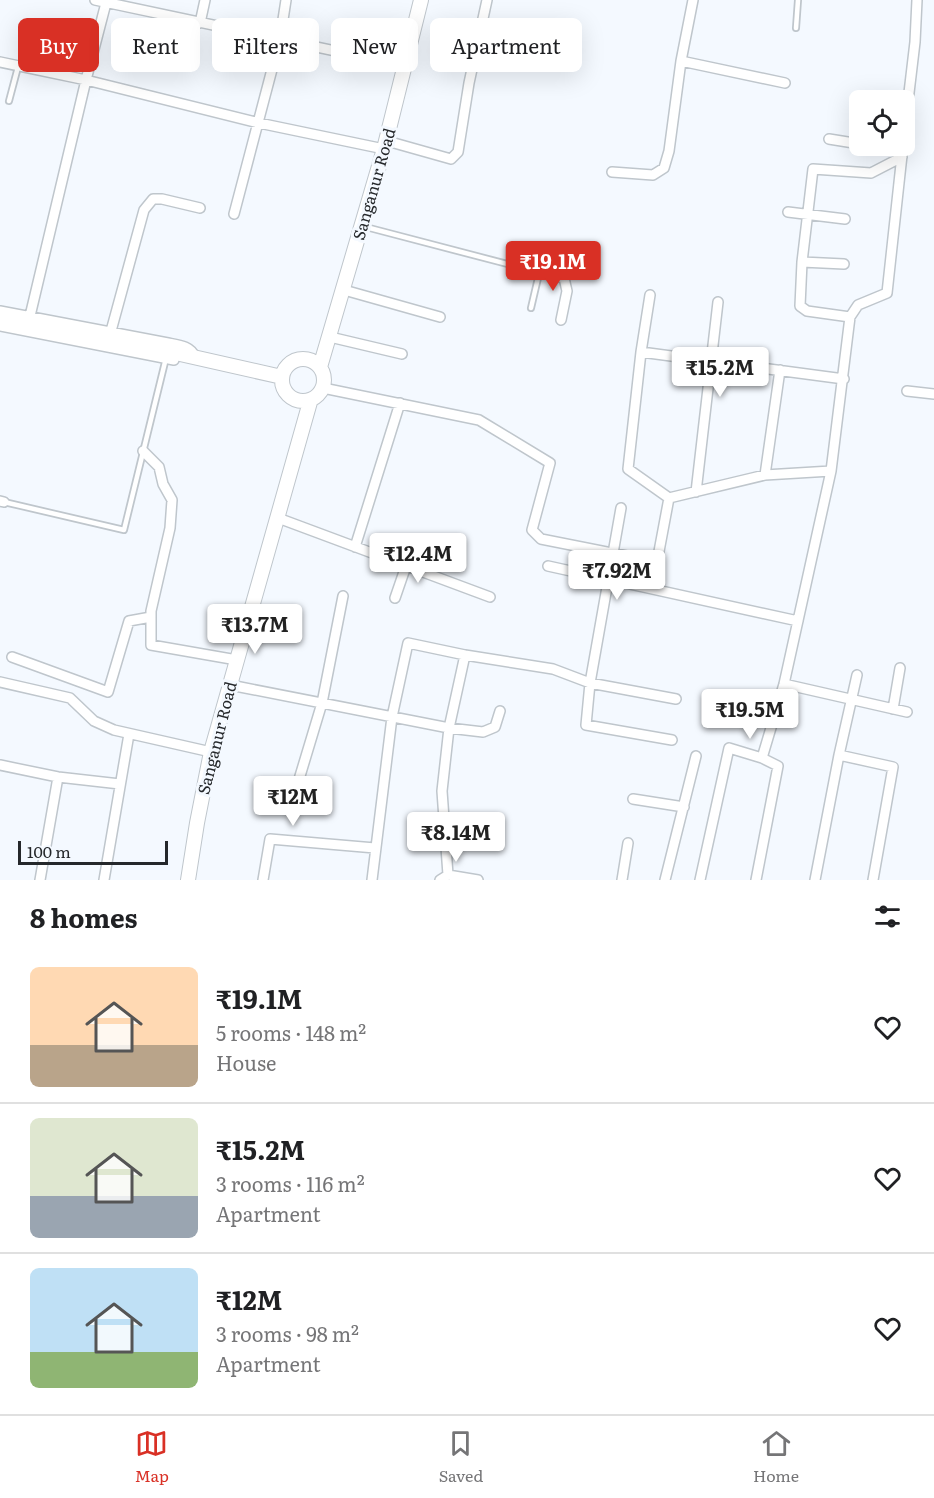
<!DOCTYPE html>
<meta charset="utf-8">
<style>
:root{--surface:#fff;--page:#f2f2f2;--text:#202124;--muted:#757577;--line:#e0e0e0;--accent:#d93025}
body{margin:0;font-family:Literata,serif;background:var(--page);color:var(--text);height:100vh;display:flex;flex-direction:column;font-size:22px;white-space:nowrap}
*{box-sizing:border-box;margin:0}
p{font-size:20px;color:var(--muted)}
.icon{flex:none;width:33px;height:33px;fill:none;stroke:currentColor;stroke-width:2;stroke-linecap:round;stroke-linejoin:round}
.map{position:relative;height:880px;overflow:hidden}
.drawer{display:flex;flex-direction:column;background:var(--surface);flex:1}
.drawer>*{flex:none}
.guide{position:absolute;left:18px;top:18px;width:600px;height:54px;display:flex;gap:12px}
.tools{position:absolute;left:849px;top:90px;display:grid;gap:12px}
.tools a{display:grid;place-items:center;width:66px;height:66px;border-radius:9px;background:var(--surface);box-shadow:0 6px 24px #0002;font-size:30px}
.scale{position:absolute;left:18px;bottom:15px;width:150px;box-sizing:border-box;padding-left:6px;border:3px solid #25282b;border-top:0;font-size:16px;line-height:21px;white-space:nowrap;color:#25282b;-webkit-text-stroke:4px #f4f9ff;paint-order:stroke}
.price{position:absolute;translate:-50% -51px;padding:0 14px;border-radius:6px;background:#fff;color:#222;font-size:20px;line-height:39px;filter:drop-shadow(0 2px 3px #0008)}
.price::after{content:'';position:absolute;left:50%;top:36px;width:18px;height:14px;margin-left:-9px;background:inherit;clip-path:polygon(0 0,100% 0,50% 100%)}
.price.current{background:var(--accent);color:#fff}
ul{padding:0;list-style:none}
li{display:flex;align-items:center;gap:18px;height:150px;padding:0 30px}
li+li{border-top:2px solid var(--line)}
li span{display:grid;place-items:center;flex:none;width:168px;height:120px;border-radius:9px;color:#555}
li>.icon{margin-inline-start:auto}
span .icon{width:72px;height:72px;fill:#fffc;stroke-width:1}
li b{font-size:26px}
h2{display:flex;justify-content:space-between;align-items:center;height:72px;padding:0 30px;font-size:26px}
.tag{padding:0 21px;border-radius:9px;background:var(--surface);box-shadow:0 6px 24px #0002;font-size:21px;line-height:54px}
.tag.current{background:var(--accent);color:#fff}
.dock{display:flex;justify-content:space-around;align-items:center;height:84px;border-top:2px solid var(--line);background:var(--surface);font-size:16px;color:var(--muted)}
.dock a{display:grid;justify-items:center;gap:3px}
.dock .current{color:var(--accent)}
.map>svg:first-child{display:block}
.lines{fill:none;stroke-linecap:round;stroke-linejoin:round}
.lane-casing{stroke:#bfc6cc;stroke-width:8}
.street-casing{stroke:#bfc6cc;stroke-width:12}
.secondary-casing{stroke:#bfc6cc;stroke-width:16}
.lane{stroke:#fff;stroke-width:4.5}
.street{stroke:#fff;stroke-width:9}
.secondary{stroke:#fff;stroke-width:14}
.labels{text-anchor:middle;stroke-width:6;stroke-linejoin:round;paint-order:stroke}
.street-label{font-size:16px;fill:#25282b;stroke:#f4f9ff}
</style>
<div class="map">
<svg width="934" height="880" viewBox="0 0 934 880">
<rect width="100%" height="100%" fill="#f4f9ff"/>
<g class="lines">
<g class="lane-casing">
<path id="lane" d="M796,28L798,0
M9,101L18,67
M362,226L534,271L538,278L531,308
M4,502L124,530L166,358"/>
</g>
<g class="street-casing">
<path id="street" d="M95,0L406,66
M693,0L681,61L785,83
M200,23L205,0
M0,62L86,80L259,123L384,149
M904,135L915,42L917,0
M829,139L860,144
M387,141L451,159L458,152L469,83L487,0
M867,146L903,152
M612,172L653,175L664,168L669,151L681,61
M788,212L845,219
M234,214L280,39L286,0
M802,262L800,306L807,311L850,317
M844,264L802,262L813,169L871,173L902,157
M534,271L564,278L567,291L561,320
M344,290L440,317
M0,311L168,343C179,345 191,346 195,357L193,358
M30,316L86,80L106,3
M0,326L174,360
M111,331L144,210L153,199H162L200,208
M330,337L402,354
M641,352L650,295
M323,388L479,420L550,463L532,530L541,539L657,562L669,498L765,475L831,471
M907,391L934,394
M143,451L159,467L163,484L172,500L170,528L151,611V645L237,660
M765,475L780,370
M696,492L718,302
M669,498L628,469L641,352L844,379
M0,501L4,502
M621,508L590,683L586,725L672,740
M278,518L490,597
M355,547L400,403
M548,566L798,621
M395,598L406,566
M465,655L553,669L590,683L676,699
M12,657L108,692L129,621L151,617
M0,682L70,698L94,721L114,730L211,752
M784,684L907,712
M230,685L449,728L483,732L495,727L500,711
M893,709L900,668
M839,755L893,767L873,880
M0,765L58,777L120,784
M297,786L322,703L343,596
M633,799L684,807
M40,880L58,777
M104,880L129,734
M263,880L270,839L375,848
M372,880L392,717L408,643L465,655L449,728L442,791L448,875
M440,880L448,875L478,880
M622,880L628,843
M665,880L696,756
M700,880L729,748L762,758
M756,880L778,766L762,758L784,684L831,471L850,317L858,305L887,293L903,146
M815,880L839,755L857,675"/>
</g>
<g class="secondary-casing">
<path id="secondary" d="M0,318L109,338L282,377
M282 380a21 21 0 1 1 42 0a21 21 0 1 1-42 0Z
M320,367L384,149L421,0
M188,880L197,823L211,752L310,402"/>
</g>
<use href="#lane" class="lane"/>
<use href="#street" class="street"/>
<use href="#secondary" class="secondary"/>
</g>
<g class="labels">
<g class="street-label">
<text transform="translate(374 184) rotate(-74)" y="6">Sanganur Road</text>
<text transform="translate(217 738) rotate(-76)" y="6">Sanganur Road</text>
</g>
</g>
</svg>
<div class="tools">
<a><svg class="icon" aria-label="locate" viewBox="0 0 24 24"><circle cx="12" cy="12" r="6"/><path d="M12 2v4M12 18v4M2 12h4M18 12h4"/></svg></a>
</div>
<div class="scale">100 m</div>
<b class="price current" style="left:553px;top:292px">₹19.1M</b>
<b class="price" style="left:720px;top:398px">₹15.2M</b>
<b class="price" style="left:418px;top:584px">₹12.4M</b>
<b class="price" style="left:617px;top:601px">₹7.92M</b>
<b class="price" style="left:255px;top:655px">₹13.7M</b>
<b class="price" style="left:750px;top:740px">₹19.5M</b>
<b class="price" style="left:293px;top:827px">₹12M</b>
<b class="price" style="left:456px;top:863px">₹8.14M</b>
<div class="guide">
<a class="tag current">Buy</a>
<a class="tag">Rent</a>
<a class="tag">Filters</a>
<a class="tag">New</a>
<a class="tag">Apartment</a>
</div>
</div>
<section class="drawer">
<h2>8 homes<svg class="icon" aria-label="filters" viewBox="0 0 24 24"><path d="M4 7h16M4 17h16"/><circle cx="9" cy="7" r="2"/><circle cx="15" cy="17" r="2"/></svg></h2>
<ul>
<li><span style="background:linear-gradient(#ffd9b3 65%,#b9a48a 0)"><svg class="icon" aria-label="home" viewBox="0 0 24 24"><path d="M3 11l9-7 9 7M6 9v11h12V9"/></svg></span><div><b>₹19.1M</b><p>5 rooms · 148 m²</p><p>House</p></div><svg class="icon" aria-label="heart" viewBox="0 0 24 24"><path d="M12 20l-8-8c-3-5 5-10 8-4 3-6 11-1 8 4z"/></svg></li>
<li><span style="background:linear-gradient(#dfe7d0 65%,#9aa5b1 0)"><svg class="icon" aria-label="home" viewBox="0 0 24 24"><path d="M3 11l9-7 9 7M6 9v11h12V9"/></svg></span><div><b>₹15.2M</b><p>3 rooms · 116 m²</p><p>Apartment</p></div><svg class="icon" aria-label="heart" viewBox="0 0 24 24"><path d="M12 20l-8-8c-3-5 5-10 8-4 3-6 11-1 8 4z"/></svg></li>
<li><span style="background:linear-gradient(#bfe0f5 70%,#8fb573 0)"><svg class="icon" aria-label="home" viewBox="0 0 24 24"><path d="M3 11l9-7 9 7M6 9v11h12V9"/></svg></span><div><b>₹12M</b><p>3 rooms · 98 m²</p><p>Apartment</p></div><svg class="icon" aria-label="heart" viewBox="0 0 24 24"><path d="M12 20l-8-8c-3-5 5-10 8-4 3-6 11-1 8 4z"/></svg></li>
</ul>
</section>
<nav class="dock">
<a class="current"><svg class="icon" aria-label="map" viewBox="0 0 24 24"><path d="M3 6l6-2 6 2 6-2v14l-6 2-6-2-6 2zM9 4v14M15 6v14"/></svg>Map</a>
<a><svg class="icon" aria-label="saved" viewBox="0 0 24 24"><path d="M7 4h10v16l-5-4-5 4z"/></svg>Saved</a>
<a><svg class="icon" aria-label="home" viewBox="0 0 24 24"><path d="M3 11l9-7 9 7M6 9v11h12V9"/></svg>Home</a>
</nav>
